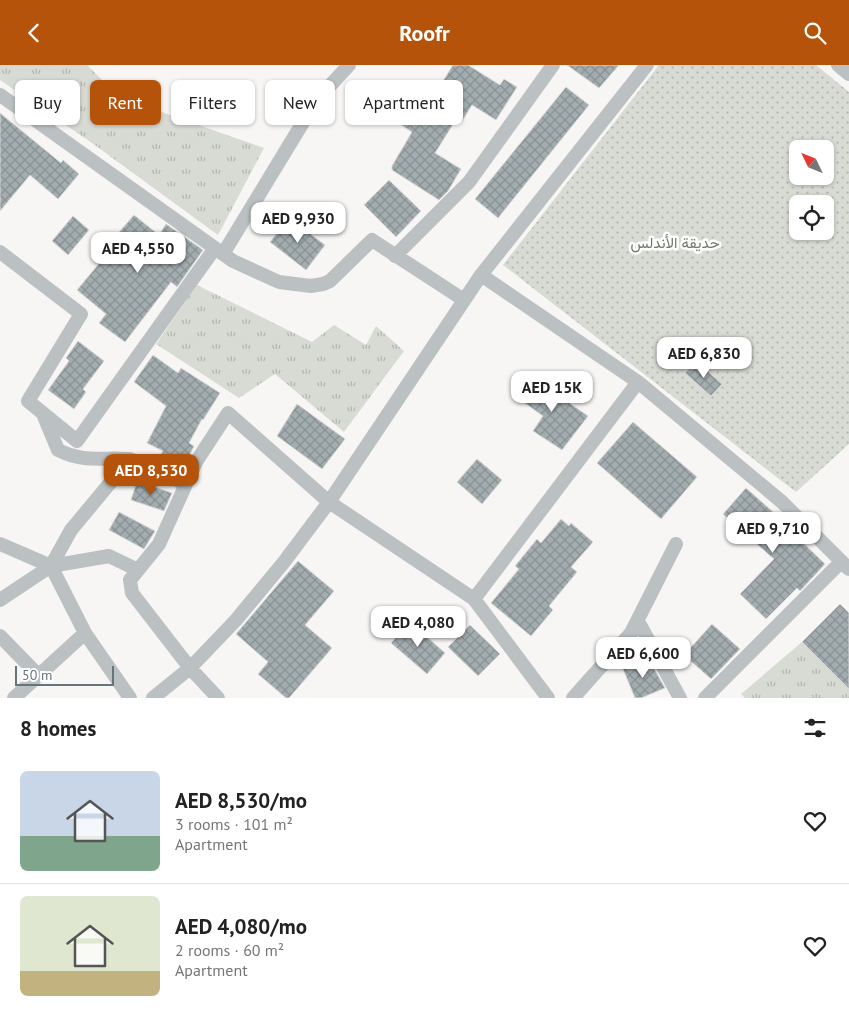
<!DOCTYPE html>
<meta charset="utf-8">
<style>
:root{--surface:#fff;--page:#f2f2f2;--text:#222;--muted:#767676;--line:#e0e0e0;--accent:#b45309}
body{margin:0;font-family:"PT Sans",Vazirmatn,sans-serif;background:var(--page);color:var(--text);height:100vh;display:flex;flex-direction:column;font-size:19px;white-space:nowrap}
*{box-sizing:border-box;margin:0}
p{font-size:16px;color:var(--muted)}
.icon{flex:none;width:28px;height:28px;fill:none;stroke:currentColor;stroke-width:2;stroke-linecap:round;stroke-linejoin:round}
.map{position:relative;height:633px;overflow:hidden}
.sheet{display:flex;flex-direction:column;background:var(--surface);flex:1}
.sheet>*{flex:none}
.guide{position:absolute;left:15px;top:15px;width:500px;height:45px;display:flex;gap:10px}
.needle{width:32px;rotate:313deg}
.tools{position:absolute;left:789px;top:75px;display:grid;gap:10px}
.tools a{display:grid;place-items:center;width:45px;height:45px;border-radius:8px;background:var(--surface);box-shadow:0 1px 4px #0004;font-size:25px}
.scale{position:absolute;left:15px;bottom:12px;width:99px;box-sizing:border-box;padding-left:5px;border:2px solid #64767c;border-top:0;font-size:14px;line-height:18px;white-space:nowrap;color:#64767c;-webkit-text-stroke:4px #fff;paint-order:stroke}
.price{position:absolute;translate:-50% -42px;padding:0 11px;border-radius:10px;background:#fff;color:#222;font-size:16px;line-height:32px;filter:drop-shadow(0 1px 2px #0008)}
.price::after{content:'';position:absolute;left:50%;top:30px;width:15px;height:11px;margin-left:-8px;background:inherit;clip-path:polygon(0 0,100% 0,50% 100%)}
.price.active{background:var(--accent);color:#fff}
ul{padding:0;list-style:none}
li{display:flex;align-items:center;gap:15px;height:125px;padding:0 20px}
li+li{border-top:1px solid var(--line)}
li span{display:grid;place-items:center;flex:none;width:140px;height:100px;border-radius:8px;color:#555}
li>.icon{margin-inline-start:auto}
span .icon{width:60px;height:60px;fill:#fffc;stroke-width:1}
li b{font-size:21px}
h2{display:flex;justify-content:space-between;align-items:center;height:60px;padding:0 20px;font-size:21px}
.chip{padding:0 18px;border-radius:8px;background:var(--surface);box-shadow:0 1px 4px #0004;font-size:18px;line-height:45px}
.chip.active{background:var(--accent);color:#fff}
header{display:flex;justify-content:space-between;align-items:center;height:65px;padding:0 20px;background:var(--accent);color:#fff;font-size:22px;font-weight:800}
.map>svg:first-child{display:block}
.grass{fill:url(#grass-tufts)}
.park{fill:url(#park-dots);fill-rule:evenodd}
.building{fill:url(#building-cross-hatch);stroke:#d8d8d6}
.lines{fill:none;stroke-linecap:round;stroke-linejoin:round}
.minor{stroke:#bbc1c3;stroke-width:14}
.labels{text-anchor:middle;stroke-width:5;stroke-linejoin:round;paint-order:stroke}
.park-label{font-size:15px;fill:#6d7a67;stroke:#fff}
</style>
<header><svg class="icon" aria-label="back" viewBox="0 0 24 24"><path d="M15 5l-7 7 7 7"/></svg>Roofr<svg class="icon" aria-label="search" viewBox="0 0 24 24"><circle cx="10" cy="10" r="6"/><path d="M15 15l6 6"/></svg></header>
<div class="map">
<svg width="849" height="633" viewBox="0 0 849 633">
<defs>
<pattern id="grass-tufts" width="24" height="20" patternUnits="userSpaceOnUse" patternTransform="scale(1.25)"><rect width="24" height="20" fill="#d7dbd3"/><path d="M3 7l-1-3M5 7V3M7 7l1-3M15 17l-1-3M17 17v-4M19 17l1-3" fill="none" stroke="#b2b6b0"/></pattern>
<pattern id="park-dots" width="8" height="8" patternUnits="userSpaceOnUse" patternTransform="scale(1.25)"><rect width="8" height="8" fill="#d7dbd3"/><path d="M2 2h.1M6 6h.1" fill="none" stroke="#b2b6b0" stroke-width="1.8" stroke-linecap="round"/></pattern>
<pattern id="building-cross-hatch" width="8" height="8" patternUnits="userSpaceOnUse" patternTransform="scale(1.25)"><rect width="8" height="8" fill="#a3adb0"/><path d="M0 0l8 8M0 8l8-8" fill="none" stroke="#889194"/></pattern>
</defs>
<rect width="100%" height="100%" fill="#f7f6f4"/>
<path class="grass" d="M0,0H87L119,32L264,83L218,170L92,78L0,15Z
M197,220L312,277L334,260L366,280L376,261L404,286L344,367L275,309L239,333L156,279Z
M802,577L849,624V633H745L741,629Z"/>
<path class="park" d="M659,0H816L849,27V379L796,427L503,200ZM798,84H825V111H798ZM798,139H825V166H798Z"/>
<path class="building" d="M453,0H468L500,20L504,14L517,22L496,55L472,40L462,56L457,53L435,88L461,104L448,126L439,135L392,105V101L412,67L370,40L383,20L397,29L390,40L417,58Z
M567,0H619L599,23Z
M566,22L589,40L498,153L475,134Z
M0,48L61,98L63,95L79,109L58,134L30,110L0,146Z
M389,115L421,146L396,172L364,140Z
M134,150L159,170L166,159L203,185L177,222L171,217L125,277L99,258L106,249L77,225L117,177L113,174Z
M73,151L89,165L68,190L52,176Z
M289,153L325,180L306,205L270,177Z
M78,276L104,296L83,324L86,327L74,344L48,325L69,296L66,293Z
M153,290L178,308L181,303L220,328L203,355L202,354L189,378L194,381L184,401L161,389L163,386L147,378L166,341L134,317Z
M696,296L722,319L711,331L685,308Z
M528,313L538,320L541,315L554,324L552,326L588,351L562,385L533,366L543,351L515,331Z
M297,339L345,374L322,404L277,371Z
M633,357L697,412L661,454L597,398Z
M477,394L502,415L482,439L457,417Z
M137,416L172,428L164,446L131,435Z
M746,423L799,470L797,472L825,499L800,526L797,523L766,554L740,529L774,494L723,449Z
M119,447L155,466L144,484L109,465Z
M561,454L569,461L571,458L593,477L571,502L577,507L549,541L553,545L531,571L491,538L519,504L515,501L537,474L541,478Z
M298,496L334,526L305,560L332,583L289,633H286L258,609L268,597L236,569Z
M840,539L849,548V624L802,577Z
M410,557L445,588L427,609L391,578Z
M712,559L740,584L711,614L684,590Z
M470,560L500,589L478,611L448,582Z
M648,593L665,623L641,633H635L623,604Z"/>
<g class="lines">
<path class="minor" d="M838,0L849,9
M0,30L233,196L279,217L311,221L323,219L330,216L372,175L464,235
M0,187L81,249L28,336L77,376L215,183
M223,189L316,36L349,0
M395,191L469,117L553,0
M481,210L638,317L782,437L849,504
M43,349L58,385C84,398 102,392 128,394C139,395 174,414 186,419
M130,394L71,465L51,501L109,491L138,505
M0,479L51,501L85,568L130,633
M474,534L638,317
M0,535L51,501
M638,556L680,633
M0,571L39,611
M14,633L85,568
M153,633L190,603L236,555L284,497L329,437L481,210L647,0
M218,633L190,603L132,528L130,515L159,479L196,397L228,348L329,437L474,534L548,633
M573,633L631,568L676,479
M705,633L841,497"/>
</g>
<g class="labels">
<g class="park-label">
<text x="675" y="183">حديقة الأندلس</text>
</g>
</g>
</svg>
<div class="tools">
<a><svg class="needle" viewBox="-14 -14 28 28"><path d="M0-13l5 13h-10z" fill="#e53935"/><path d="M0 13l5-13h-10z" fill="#767676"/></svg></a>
<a><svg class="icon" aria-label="locate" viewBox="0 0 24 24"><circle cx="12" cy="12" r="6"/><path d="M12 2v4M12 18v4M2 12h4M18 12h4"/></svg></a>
</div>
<div class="scale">50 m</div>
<b class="price" style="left:298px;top:179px">AED 9,930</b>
<b class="price" style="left:138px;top:209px">AED 4,550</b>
<b class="price" style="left:704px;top:314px">AED 6,830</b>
<b class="price" style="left:552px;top:348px">AED 15K</b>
<b class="price active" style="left:151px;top:431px">AED 8,530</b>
<b class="price" style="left:773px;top:489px">AED 9,710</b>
<b class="price" style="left:418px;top:583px">AED 4,080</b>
<b class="price" style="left:643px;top:614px">AED 6,600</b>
<div class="guide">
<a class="chip">Buy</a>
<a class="chip active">Rent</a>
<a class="chip">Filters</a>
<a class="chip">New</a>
<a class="chip">Apartment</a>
</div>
</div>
<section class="sheet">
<h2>8 homes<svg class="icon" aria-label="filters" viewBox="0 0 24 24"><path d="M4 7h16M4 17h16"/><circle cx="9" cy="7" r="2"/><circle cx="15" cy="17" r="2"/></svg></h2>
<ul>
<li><span style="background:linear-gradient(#c9d6e8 65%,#7fa58c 0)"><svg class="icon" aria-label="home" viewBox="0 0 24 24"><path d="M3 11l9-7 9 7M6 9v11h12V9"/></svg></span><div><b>AED 8,530/mo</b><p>3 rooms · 101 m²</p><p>Apartment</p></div><svg class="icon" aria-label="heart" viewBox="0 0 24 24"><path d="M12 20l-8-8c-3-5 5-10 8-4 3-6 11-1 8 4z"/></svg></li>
<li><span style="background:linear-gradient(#dfe7d0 75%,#c2b280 0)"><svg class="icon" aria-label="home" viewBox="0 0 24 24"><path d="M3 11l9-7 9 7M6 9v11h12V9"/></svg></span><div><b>AED 4,080/mo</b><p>2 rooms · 60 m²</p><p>Apartment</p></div><svg class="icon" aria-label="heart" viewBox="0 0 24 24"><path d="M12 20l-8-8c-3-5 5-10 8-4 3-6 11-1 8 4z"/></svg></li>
</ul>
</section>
